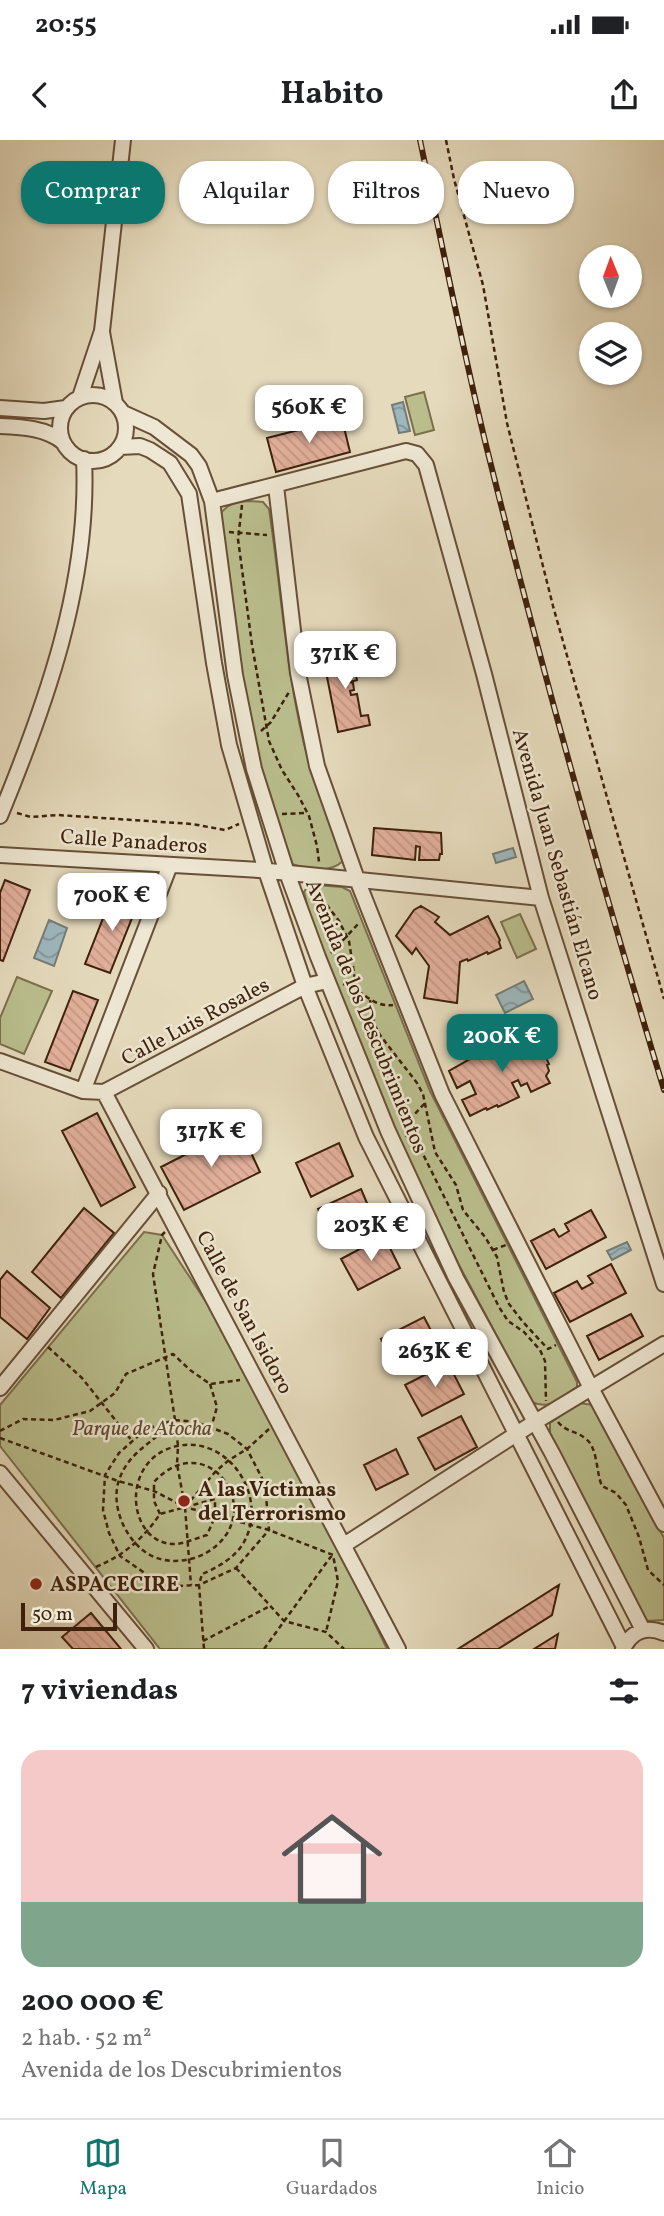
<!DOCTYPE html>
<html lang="es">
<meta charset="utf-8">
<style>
:root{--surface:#fff;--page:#f6f6f6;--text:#202124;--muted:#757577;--line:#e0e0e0;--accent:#0f766e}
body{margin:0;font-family:Vollkorn,serif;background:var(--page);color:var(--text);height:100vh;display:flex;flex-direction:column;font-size:26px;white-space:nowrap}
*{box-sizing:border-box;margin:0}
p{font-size:23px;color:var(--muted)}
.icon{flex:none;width:38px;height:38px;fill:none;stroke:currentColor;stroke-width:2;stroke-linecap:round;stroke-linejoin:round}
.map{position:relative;height:1509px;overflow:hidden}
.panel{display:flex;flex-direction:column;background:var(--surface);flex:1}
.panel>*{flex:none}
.banner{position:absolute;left:21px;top:21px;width:623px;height:63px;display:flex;gap:14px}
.needle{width:46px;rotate:359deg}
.controls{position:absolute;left:579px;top:105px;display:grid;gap:14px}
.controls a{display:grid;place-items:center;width:63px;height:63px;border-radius:50%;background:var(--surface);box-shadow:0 2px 5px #0004;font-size:35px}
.scale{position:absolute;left:21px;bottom:18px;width:96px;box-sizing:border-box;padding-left:7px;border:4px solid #3e210b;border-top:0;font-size:19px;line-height:24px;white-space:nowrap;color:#3e210b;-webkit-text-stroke:5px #eee7d3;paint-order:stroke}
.price{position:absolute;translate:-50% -60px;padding:0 16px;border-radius:14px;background:#fff;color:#222;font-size:23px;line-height:46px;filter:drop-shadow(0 2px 4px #0008)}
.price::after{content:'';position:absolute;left:50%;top:42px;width:21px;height:16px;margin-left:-10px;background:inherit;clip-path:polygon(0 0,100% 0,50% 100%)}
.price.selected{background:var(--accent);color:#fff}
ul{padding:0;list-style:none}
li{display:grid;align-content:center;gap:14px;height:371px;padding:0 21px}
li span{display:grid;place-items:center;height:217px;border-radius:21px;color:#555}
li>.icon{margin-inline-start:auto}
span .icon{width:126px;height:126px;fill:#fffc;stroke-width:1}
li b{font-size:30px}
h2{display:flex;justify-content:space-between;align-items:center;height:84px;padding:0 21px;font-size:30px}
.pill{padding:0 24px;border-radius:28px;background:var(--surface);box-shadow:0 2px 5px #0004;font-size:24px;line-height:63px}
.pill.selected{background:var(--accent);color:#fff}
.status{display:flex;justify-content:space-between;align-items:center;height:49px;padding:0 35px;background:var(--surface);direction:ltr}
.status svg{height:19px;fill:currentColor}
header{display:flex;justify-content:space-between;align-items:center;height:91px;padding:0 21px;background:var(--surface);font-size:32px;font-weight:700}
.tab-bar{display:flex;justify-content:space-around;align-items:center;height:98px;border-top:2px solid var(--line);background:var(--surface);font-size:19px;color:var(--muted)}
.tab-bar a{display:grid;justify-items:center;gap:4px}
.tab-bar .selected{color:var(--accent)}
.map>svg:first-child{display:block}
.park{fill:#babe8d;stroke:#7c704c;stroke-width:2}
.water{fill:url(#water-waves);stroke:#767b76;stroke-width:2}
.building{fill:url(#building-back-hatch);stroke:#3e210b;stroke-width:2}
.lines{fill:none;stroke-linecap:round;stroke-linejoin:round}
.minor-casing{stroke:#684f37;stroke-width:18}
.path{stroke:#3e210b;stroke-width:2.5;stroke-dasharray:5 3.5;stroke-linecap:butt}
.minor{stroke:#eee7d3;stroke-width:14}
.rail-casing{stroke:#3e210b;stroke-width:6}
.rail{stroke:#eee7d3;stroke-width:3.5;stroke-dasharray:10;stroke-linecap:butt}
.poi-dot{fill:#8f2418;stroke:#eee7d3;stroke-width:2.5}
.labels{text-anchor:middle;stroke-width:5;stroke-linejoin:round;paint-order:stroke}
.street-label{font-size:21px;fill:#3e210b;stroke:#eee7d3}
.park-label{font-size:21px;font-style:italic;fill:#5d482c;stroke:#eee7d3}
.poi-label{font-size:21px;font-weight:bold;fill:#3e210b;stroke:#eee7d3;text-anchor:start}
</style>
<div class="status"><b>20:55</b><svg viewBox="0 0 49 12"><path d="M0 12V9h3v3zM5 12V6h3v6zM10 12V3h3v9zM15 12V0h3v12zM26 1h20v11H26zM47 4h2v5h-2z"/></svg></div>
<header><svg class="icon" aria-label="back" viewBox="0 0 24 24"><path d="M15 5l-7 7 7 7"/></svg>Habito<svg class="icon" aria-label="share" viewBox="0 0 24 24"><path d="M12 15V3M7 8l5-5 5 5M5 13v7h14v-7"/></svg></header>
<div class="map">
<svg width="664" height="1509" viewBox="0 0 664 1509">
<defs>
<pattern id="water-waves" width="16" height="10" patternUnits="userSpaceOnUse" patternTransform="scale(1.75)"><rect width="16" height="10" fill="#9cb7bd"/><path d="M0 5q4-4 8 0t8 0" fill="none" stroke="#819498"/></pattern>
<pattern id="building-back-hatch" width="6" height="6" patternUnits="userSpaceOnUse" patternTransform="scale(1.75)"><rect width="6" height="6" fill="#e2af9b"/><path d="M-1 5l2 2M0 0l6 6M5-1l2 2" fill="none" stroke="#c39684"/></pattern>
</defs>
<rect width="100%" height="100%" fill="#e5dabc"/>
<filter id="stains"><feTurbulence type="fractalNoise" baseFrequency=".00286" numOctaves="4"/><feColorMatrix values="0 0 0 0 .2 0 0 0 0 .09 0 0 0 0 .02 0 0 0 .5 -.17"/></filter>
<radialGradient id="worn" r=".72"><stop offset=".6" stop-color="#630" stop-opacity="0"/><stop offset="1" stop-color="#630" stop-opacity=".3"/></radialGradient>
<path class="park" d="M424,252L434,290L415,295L405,257Z
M249,361L263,362L269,369C282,454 286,540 309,623C317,654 332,683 342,714L343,721C329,734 309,730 292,724L262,635L246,559L219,376C226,364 236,362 249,361Z
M315,745L342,747L350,751L430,951L577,1242V1247C562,1257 550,1271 532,1262L458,1123L395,991L310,777L304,752L308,746Z
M520,774L536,809L517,818L501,782Z
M17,837L52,851L24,914L0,904V878Z
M144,1092L162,1095L256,1238L387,1509H160L0,1306V1265Z
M579,1263L593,1265L664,1398V1480L647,1481L643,1476L550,1296V1283Z"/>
<path class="water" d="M403,262L410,291L399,293L392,265Z
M513,708L516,717L496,723L493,714Z
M49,780L67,788L54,826L34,818Z
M524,841L533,859L505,873L496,855Z
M627,1102L631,1110L612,1120L607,1111Z"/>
<path class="building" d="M342,279L350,312L276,332L267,298Z
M358,511L360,523L353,524L357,540L350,542L353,543L354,550L350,551L351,555L357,554L361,576L368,575L370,585L338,592L323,517Z
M374,688L441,693L442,714H440L439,720H419L420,707L416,706L415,720L372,715Z
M5,740L30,750L3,821L0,820V753Z
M113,753L138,763L110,833L85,824Z
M421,766L439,777L435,782L450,795L488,776L500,800L499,802L501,808L488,814L487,812L468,821L467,819L460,822L457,863L424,858L429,826L416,808L412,814L396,796L414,770Z
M73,851L98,860L70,931L45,922Z
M526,891L529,899L535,900L538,906L540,905L549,924L547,925L549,931L546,936L550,943L531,952L527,943L521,946L518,940L512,943L519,957L498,967L497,965L487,970L486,968L470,976L462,960L476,954L470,941L457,948L449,931L495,905L502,920L508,918L505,912L511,909L507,900Z
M97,973L135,1047L101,1066L62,991Z
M239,987L260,1032L184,1070L161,1027Z
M339,1003L353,1036L311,1057L296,1023Z
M361,1049L375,1082L333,1103L318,1069Z
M84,1068L114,1093L61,1158L32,1132Z
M591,1070L606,1097L546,1129L531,1101L554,1089L559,1097L569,1091L565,1084Z
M384,1096L400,1128L358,1150L341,1119Z
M611,1124L626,1153L570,1182L554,1153L577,1141L582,1149L593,1143L588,1136Z
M7,1131L50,1168L27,1199L0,1177V1140Z
M631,1174L643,1196L599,1220L587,1196Z
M424,1177L440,1208L398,1230L381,1199Z
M448,1223L464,1254L422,1276L405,1245Z
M461,1276L477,1307L435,1330L418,1298Z
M396,1309L408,1334L376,1350L364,1325Z
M559,1445L552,1475L498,1509H458Z
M91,1473L121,1509H73L62,1497Z
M558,1494L555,1509H534Z"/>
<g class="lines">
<g class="minor-casing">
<path id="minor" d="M102,192L115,263
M60 288a33 33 0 1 1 66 0a33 33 0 1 1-66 0Z
M80,257L102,191L123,0
M0,268L44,271L66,268
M123,273L154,287L191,315L199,326L212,361L235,535L254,629L287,733L318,817L388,991L456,1138L552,1313L643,1490
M0,286C22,287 46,288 63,302
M120,307L140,306L150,310L170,323L189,354L214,523L229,605L266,731L305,846L366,997L624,1507
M276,346L298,533L317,626L358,742L442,954L591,1248L664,1384
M212,361L406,311L417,314L426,325L484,534L541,758L664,1144
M0,676C46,564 90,442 84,319
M0,715L259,730L541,758
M0,921L83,951L104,952L398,1509
M83,951L170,725
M104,952L305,846L327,841
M0,1248L159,1053
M0,1333L146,1509
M344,1405L535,1282L664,1204
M623,1509C631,1492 646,1485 664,1493"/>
</g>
<path class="path" d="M446,0L454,39L483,145L507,283L553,466L664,859
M242,365L238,399L252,505L269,601L282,630L298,655L309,676L317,706L319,722
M229,392L267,395
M261,591L271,582L289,552
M17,673L31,677L58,675L192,684L225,690L239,684
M282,674L307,673
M320,750V756L339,781L349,801L361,878L378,917L409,986L499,1167L508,1181L524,1192L540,1210L545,1221L546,1261
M331,813L360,782
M343,844C361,848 372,868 393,865
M370,860L374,884L380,895L417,943L423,954L435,1012L456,1045L463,1070L485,1097L497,1117L504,1152L509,1164L523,1182L548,1209L556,1205
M406,997L412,977L426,962
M165,1092L162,1095L153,1134L175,1280L178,1306L177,1324L185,1367L191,1445
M493,1110L506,1105
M48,1207L82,1238L132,1301
M210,1244L217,1267L211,1288
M175,1280L196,1282L228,1294L247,1309L265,1344L269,1390L236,1428L199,1445L176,1446L149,1436L120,1416L109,1393L103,1370L105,1335L119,1313L146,1289Z
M558,1282C566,1292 577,1291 586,1299C598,1308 596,1333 602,1346L616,1353L626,1365L639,1397L648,1430L664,1445
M0,1291L23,1279L54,1280L90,1271L115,1253L126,1234L173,1214L190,1230L210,1244L240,1240
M0,1298L118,1341L154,1351L185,1367L269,1390L333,1415L338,1441L326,1492
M185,1367L216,1331L229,1320L247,1309L269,1289
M160,1374L154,1361V1342C204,1287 265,1364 216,1406C199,1421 170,1426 150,1415C126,1402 110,1366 119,1340C129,1311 153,1303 173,1282
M96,1427C124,1415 143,1399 160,1374L215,1359V1377L207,1395C197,1398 186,1403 176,1404C127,1406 118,1319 177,1306C229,1295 269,1357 244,1402C236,1417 217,1428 202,1434L199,1445L204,1509
M236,1428L284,1481L326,1492L344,1509
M203,1501L270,1466
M264,1509L332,1415"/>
<use href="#minor" class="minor"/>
<g class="rail-casing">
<path id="rail" d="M420,0C441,100 461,201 485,301C539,519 599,735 664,950"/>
</g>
<use href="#rail" class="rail"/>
</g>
<g class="poi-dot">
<circle cx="184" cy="1361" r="7"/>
<circle cx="36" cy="1444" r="7"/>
</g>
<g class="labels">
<g class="street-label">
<text transform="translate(134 701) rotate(4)" y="7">Calle Panaderos</text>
<text transform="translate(558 724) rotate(74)" y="7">Avenida Juan Sebastián Elcano</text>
<text transform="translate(367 876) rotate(68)" y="7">Avenida de los Descubrimientos</text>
<text transform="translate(195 881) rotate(-28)" y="7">Calle Luis Rosales</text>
<text transform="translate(245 1172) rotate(62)" y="7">Calle de San Isidoro</text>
</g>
<g class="park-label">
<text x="142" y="1295">Parque de Atocha</text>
</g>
<g class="poi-label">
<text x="198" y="1356">A las Víctimas<tspan x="198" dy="24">del Terrorismo</tspan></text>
<text x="50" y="1451">ASPACECIRE</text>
</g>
</g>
<rect width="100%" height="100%" filter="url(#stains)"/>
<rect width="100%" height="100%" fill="url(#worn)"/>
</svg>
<div class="controls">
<a><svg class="needle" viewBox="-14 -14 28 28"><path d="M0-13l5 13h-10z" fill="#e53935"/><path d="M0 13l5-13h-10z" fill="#757577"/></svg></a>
<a><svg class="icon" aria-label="layers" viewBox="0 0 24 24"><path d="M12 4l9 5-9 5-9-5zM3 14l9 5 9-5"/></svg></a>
</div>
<div class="scale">50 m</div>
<b class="price" style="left:309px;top:305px">560K €</b>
<b class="price" style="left:345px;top:551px">371K €</b>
<b class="price" style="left:112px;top:793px">700K €</b>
<b class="price selected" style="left:502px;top:934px">200K €</b>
<b class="price" style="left:211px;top:1029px">317K €</b>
<b class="price" style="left:371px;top:1123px">203K €</b>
<b class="price" style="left:435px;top:1249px">263K €</b>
<div class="banner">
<a class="pill selected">Comprar</a>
<a class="pill">Alquilar</a>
<a class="pill">Filtros</a>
<a class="pill">Nuevo</a>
</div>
</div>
<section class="panel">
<h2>7 viviendas<svg class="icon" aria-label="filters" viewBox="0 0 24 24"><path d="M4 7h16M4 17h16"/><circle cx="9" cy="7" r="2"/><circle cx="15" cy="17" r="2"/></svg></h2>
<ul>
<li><span style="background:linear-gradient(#f6c9c9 70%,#7fa58c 0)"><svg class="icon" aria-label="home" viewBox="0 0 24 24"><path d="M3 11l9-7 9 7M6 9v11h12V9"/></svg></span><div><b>200 000 €</b><p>2 hab. · 52 m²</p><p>Avenida de los Descubrimientos</p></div></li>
</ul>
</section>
<nav class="tab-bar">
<a class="selected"><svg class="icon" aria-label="map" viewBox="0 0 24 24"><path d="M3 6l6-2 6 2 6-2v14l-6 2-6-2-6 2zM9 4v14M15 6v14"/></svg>Mapa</a>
<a><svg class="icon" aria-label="saved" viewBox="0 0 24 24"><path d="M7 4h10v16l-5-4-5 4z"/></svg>Guardados</a>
<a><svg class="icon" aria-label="home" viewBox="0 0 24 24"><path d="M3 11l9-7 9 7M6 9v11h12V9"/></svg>Inicio</a>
</nav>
